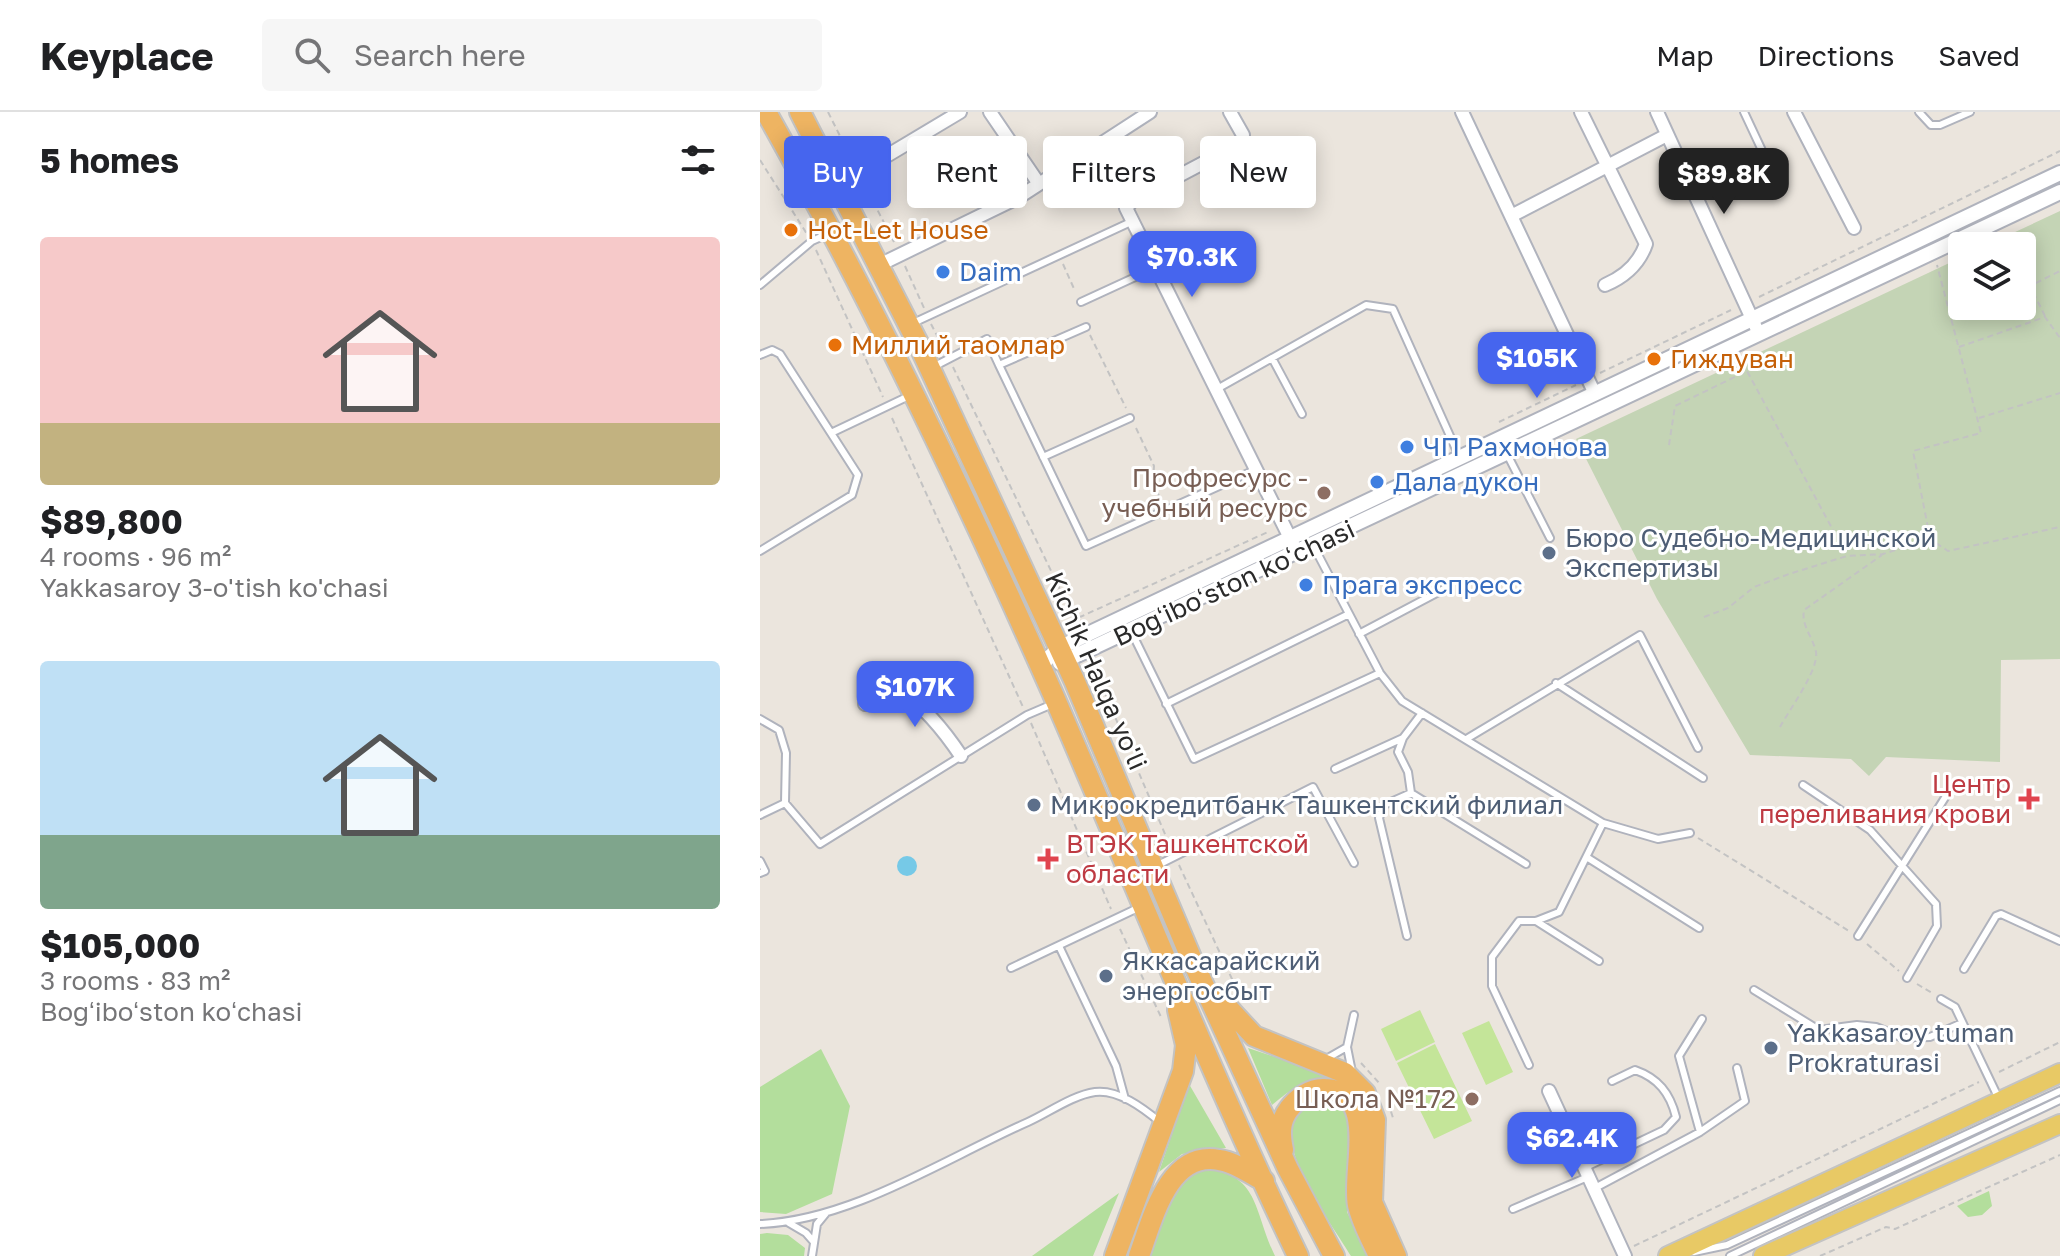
<!DOCTYPE html>
<meta charset="utf-8">
<style>
:root{--surface:#fff;--page:#f6f6f6;--text:#202124;--muted:#757577;--line:#e0e0e0;--accent:#4665ee}
body{margin:0;font-family:"Golos Text",sans-serif;background:var(--page);color:var(--text);height:100vh;display:flex;flex-direction:column;font-size:30px;white-space:nowrap}
*{box-sizing:border-box;margin:0}
p{font-size:26px;color:var(--muted)}
.icon{flex:none;width:44px;height:44px;fill:none;stroke:currentColor;stroke-width:2;stroke-linecap:round;stroke-linejoin:round}
.map{position:relative;flex:1;overflow:hidden}
.sheet{display:flex;flex-direction:column;background:var(--surface);width:760px}
.sheet>*{flex:none}
.top-card{position:absolute;left:24px;top:24px;width:760px;height:72px;display:flex;gap:16px}
.buttons{position:absolute;left:1188px;top:120px;display:grid;gap:16px}
.buttons a{display:grid;place-items:center;width:88px;height:88px;border-radius:8px;background:var(--surface);box-shadow:0 4px 20px #0003;font-size:40px}
.price{position:absolute;translate:-50% -68px;padding:0 18px;border-radius:16px;background:var(--accent);color:#fff;font-size:26px;line-height:52px;filter:drop-shadow(0 2px 4px #0008)}
.price::after{content:'';position:absolute;left:50%;top:48px;width:24px;height:18px;margin-left:-12px;background:inherit;clip-path:polygon(0 0,100% 0,50% 100%)}
.price.current{background:#222;color:#fff}
ul{padding:0;list-style:none}
li{display:grid;align-content:center;gap:16px;height:424px;padding:0 40px}
li span{display:grid;place-items:center;height:248px;border-radius:8px;color:#555}
li>.icon{margin-inline-start:auto}
span .icon{width:144px;height:144px;fill:#fffc;stroke-width:1}
li b{font-size:34px}
h2{display:flex;justify-content:space-between;align-items:center;height:96px;padding:0 40px;font-size:34px}
.tag{padding:0 28px;border-radius:8px;background:var(--surface);box-shadow:0 4px 20px #0003;font-size:28px;line-height:72px}
.tag.current{background:var(--accent);color:#fff}
header{display:flex;align-items:center;gap:48px;box-sizing:border-box;height:112px;padding:0 40px;background:var(--surface);border-bottom:2px solid var(--line)}
header strong{font-size:38px}
nav{display:flex;gap:44px;margin-inline-start:auto;font-size:28px}
.search{width:560px;height:72px;background:var(--page);display:flex;align-items:center;gap:20px;box-sizing:border-box;padding:0 28px;border-radius:8px;color:var(--muted);font-size:30px}
main{display:flex;flex:1;min-height:0}
.map>svg:first-child{display:block}
.green{fill:#b3de9c}
.cemetery{fill:#c4d4b5}
.pitch{fill:#c4e599}
.water{fill:#76c9e7}
.lines{fill:none;stroke-linecap:round;stroke-linejoin:round}
.service-casing{stroke:#b0b3bd;stroke-width:10}
.minor-casing{stroke:#b0b3bd;stroke-width:16}
.tertiary-casing{stroke:#b0b3bd;stroke-width:18}
.primary-casing{stroke:#c3c3c3;stroke-width:22}
.trunk-casing{stroke:#c3c3c3;stroke-width:24}
.path{stroke:#c3c3c3;stroke-width:2;stroke-dasharray:6 4;stroke-linecap:butt}
.service{stroke:#fff;stroke-width:6}
.minor{stroke:#fff;stroke-width:12}
.tertiary{stroke:#fff;stroke-width:14}
.primary{stroke:#e8c965;stroke-width:18}
.trunk{stroke:#eeb462;stroke-width:20}
.food-dot{fill:#e8710a;stroke:#fff;stroke-width:3}
.shop-dot{fill:#3f7fe0;stroke:#fff;stroke-width:3}
.education-dot{fill:#8d6e63;stroke:#fff;stroke-width:3}
.service-dot{fill:#5c6f8a;stroke:#fff;stroke-width:3}
.health-dot{fill:#e0444e;stroke:#fff;stroke-width:3}
.labels{text-anchor:middle;stroke-width:6;stroke-linejoin:round;paint-order:stroke}
.food-label{font-size:26px;fill:#c56008;stroke:#fff;text-anchor:start}
.shop-label{font-size:26px;fill:#366cbe;stroke:#fff;text-anchor:start}
.education-label{font-size:26px;fill:#785e54;stroke:#fff;text-anchor:end}
.service-label{font-size:26px;fill:#4e5e75;stroke:#fff;text-anchor:start}
.street-label{font-size:26px;fill:#2a2a2a;stroke:#fff}
.health-label{font-size:26px;fill:#be3a42;stroke:#fff;text-anchor:end}
</style>
<header>
<strong>Keyplace</strong>
<div class="search"><svg class="icon" aria-label="search" viewBox="0 0 24 24"><circle cx="10" cy="10" r="6"/><path d="M15 15l6 6"/></svg>Search here</div>
<nav><a>Map</a><a>Directions</a><a>Saved</a></nav>
</header>
<main>
<section class="sheet">
<h2>5 homes<svg class="icon" aria-label="filters" viewBox="0 0 24 24"><path d="M4 7h16M4 17h16"/><circle cx="9" cy="7" r="2"/><circle cx="15" cy="17" r="2"/></svg></h2>
<ul>
<li><span style="background:linear-gradient(#f6c9c9 75%,#c2b280 0)"><svg class="icon" aria-label="home" viewBox="0 0 24 24"><path d="M3 11l9-7 9 7M6 9v11h12V9"/></svg></span><div><b>$89,800</b><p>4 rooms · 96 m²</p><p>Yakkasaroy 3-o'tish ko'chasi</p></div></li>
<li><span style="background:linear-gradient(#bfe0f5 70%,#7fa58c 0)"><svg class="icon" aria-label="home" viewBox="0 0 24 24"><path d="M3 11l9-7 9 7M6 9v11h12V9"/></svg></span><div><b>$105,000</b><p>3 rooms · 83 m²</p><p>Bogʻiboʻston koʻchasi</p></div></li>
</ul>
</section>
<div class="map">
<svg width="1300" height="1144" viewBox="0 0 1300 1144">
<rect width="100%" height="100%" fill="#ebe5dd"/>
<path class="green" d="M488,936L561,960L587,973C548,964 542,969 512,993Z
M61,937L90,994L72,1082L26,1102L0,1100V975Z
M429,972L466,1036L422,1042L399,1060Z
M556,984L575,988L585,997L590,1018L587,1100L609,1144H591C574,1116 522,1045 532,1012C535,999 546,992 556,984Z
M438,1055C501,1061 492,1096 515,1144H389L413,1079Z
M1229,1079L1232,1094L1222,1103L1208,1105L1197,1094Z
M359,1081L333,1144H272Z
M7,1121L28,1123L45,1136L44,1144H0V1122Z"/>
<path class="cemetery" d="M1300,99V547L1241,548L1240,650L1126,645L1109,664L1091,647L990,643L897,487L816,327L1202,145V194H1262V134H1225Z"/>
<path class="pitch" d="M660,898L675,930L636,949L621,917Z
M729,909L753,960L726,973L702,921Z
M675,932L712,1009L674,1027L637,951Z"/>
<path class="water" d="M137 754a10 10 0 1 1 20 0a10 10 0 1 1-20 0Z"/>
<g class="lines">
<g class="service-casing">
<path id="service" d="M984,0L1014,64
M1159,0L1171,13H1180L1210,0
M0,173L52,129L70,121
M321,190L397,155
M151,212L373,109
M326,215L239,253L326,434L497,357
M0,243L12,238L20,242L98,363L92,383L0,439
M512,246L542,302
M173,255L227,227L239,253
M457,277L606,193L633,197L699,344
M71,321L151,283
M746,340L790,426
M283,345L370,306
M553,433L620,561L642,589L843,711L898,727L930,721
M371,519L434,647L620,561
M599,522L686,476
M796,571L943,666
M406,592L589,502
M662,601L643,626L638,640L648,660L651,681L766,752
M0,607L19,618L26,641L25,691
M708,626L880,523L938,636
M575,657L643,626
M1043,673L1110,718L1176,792L1177,814L1147,866
M0,703L25,691L60,732L267,603L295,591
M828,746L939,816
M0,749L5,759L0,761
M398,753L553,675L594,751
M776,809L839,849
M647,824L619,706L624,693L651,681
M1098,824L1191,676
M299,834L356,954L365,987
M251,856L380,795
M1204,857L1236,804L1241,802L1300,829
M994,878L1059,918L1097,913L1116,915L1143,926L1170,925L1202,911
M1181,887L1195,895L1238,985
M566,947L587,935
M769,953L732,874V845L759,809H776L799,800L843,711
M592,960L587,935L594,903
M940,1020L919,944L942,907
M826,1055L904,1018L916,1005C910,981 898,966 875,958L852,969
M835,1076L940,1020L985,989L977,956
M753,1097L830,1064
M29,1111L46,1121L53,1129
M0,1112C92,1108 184,1047 268,1010C288,1001 313,983 335,980C358,977 383,996 400,1010
M934,1140L967,1133L1300,979
M52,1144L57,1112L66,1101
M970,1144L1300,988"/>
</g>
<g class="minor-casing">
<path id="minor" d="M230,0L279,72
M470,0L483,23L481,31L373,88L366,96L534,434
M702,0L835,282
M821,0L886,132C879,152 864,165 845,173
M897,0L999,222
M1034,0L1094,116
M78,73L200,0
M751,104L907,23
M119,153L259,85L390,0
M105,592C114,587 123,579 134,580C157,582 189,626 201,644
M789,979L865,1144"/>
</g>
<g class="tertiary-casing">
<path id="tertiary" d="M300,551L1300,80
M280,554L299,536L328,522L1300,61"/>
</g>
<g class="primary-casing">
<path id="primary" d="M908,1144L1300,961
M1003,1144L1300,1012"/>
</g>
<g class="trunk-casing">
<path id="trunk" d="M6,0C112,188 205,383 292,580C374,768 449,959 538,1144
M40,0L160,235L315,570L432,848L528,1057L574,1144
M457,884L494,924L585,961L605,981L615,1008L612,1090L636,1144
M523,1038C520,1023 519,1010 529,997C537,986 551,976 565,977C620,979 591,1061 598,1093C602,1111 612,1128 619,1144
M355,1144L423,959L426,933L418,898
M379,1144C392,1109 408,1038 459,1048C475,1050 491,1062 504,1069"/>
</g>
<path class="path" d="M68,0L92,48
M0,48L47,122
M104,72L134,130
M56,138L123,285
M303,152L315,179
M145,154L164,196
M999,185L1300,39
M1285,204L1270,174L1300,159
M171,212L185,239
M330,223L366,296
M1199,235L1285,205L1300,226
M193,255L306,490L320,505L510,419
M840,261L971,198
M132,306L263,595
M1219,306L1300,281
M739,310L816,273
M376,316L394,354L393,371L401,388
M909,333L915,294L987,259L1087,444
M1170,426L1153,339L1221,321L1177,153
M944,505L968,496L994,475L1029,462L1087,444L1123,442L1170,427L1188,439L1300,415
M332,551L411,736
M271,611L351,797
M1020,615C1029,598 1059,558 1056,540C1053,525 1041,514 1044,498L1122,443
M938,726L1089,819
M419,753L479,882
M360,817L401,905
M1107,832L1139,859
M1157,872L1172,881
M601,951L621,973
M1239,960L1300,930
M628,990L633,1006
M874,1134L1219,970
M1060,1144L1126,1115L1135,1117L1300,1043"/>
<use href="#service" class="service"/>
<use href="#minor" class="minor"/>
<use href="#tertiary" class="tertiary"/>
<use href="#primary" class="primary"/>
<use href="#trunk" class="trunk"/>
</g>
<g class="food-dot">
<circle cx="31" cy="118" r="8"/>
<circle cx="75" cy="233" r="8"/>
<circle cx="894" cy="247" r="8"/>
</g>
<g class="shop-dot">
<circle cx="183" cy="160" r="8"/>
<circle cx="647" cy="335" r="8"/>
<circle cx="617" cy="370" r="8"/>
<circle cx="546" cy="473" r="8"/>
</g>
<g class="education-dot">
<circle cx="564" cy="381" r="8"/>
<circle cx="712" cy="987" r="8"/>
</g>
<g class="service-dot">
<circle cx="789" cy="441" r="8"/>
<circle cx="274" cy="693" r="8"/>
<circle cx="346" cy="864" r="8"/>
<circle cx="1011" cy="936" r="8"/>
</g>
<g class="health-dot">
<path d="M1265 675h8v8h8v8h-8v8h-8v-8h-8v-8h8z"/>
<path d="M284 735h8v8h8v8h-8v8h-8v-8h-8v-8h8z"/>
</g>
<g class="labels">
<g class="food-label">
<text x="47" y="127">Hot-Let House</text>
<text x="91" y="242">Миллий таомлар</text>
<text x="910" y="256">Гиждуван</text>
</g>
<g class="shop-label">
<text x="199" y="169">Daim</text>
<text x="663" y="344">ЧП Рахмонова</text>
<text x="633" y="379">Дала дукон</text>
<text x="562" y="482">Прага экспресс</text>
</g>
<g class="education-label">
<text x="548" y="375">Профресурс -<tspan x="548" dy="30">учебный ресурс</tspan></text>
<text x="696" y="996">Школа №172</text>
</g>
<g class="service-label">
<text x="805" y="435">Бюро Судебно-Медицинской<tspan x="805" dy="30">Экспертизы</tspan></text>
<text x="290" y="702">Микрокредитбанк Ташкентский филиал</text>
<text x="362" y="858">Яккасарайский<tspan x="362" dy="30">энергосбыт</tspan></text>
<text x="1027" y="930">Yakkasaroy tuman<tspan x="1027" dy="30">Prokraturasi</tspan></text>
</g>
<g class="street-label">
<text transform="translate(474 471) rotate(-25)" y="9">Bogʻiboʻston koʻchasi</text>
<text transform="translate(336 559) rotate(66)" y="9">Kichik Halqa yo'li</text>
</g>
<g class="health-label">
<text x="1251" y="681">Центр<tspan x="1251" dy="30">переливания крови</tspan></text>
<text x="306" y="741" text-anchor="start">ВТЭК Ташкентской<tspan x="306" dy="30">области</tspan></text>
</g>
</g>
</svg>
<div class="buttons">
<a><svg class="icon" aria-label="layers" viewBox="0 0 24 24"><path d="M12 4l9 5-9 5-9-5zM3 14l9 5 9-5"/></svg></a>
</div>
<b class="price current" style="left:964px;top:104px">$89.8K</b>
<b class="price" style="left:432px;top:187px">$70.3K</b>
<b class="price" style="left:777px;top:288px">$105K</b>
<b class="price" style="left:155px;top:617px">$107K</b>
<b class="price" style="left:812px;top:1068px">$62.4K</b>
<div class="top-card">
<a class="tag current">Buy</a>
<a class="tag">Rent</a>
<a class="tag">Filters</a>
<a class="tag">New</a>
</div>
</div>
</main>
